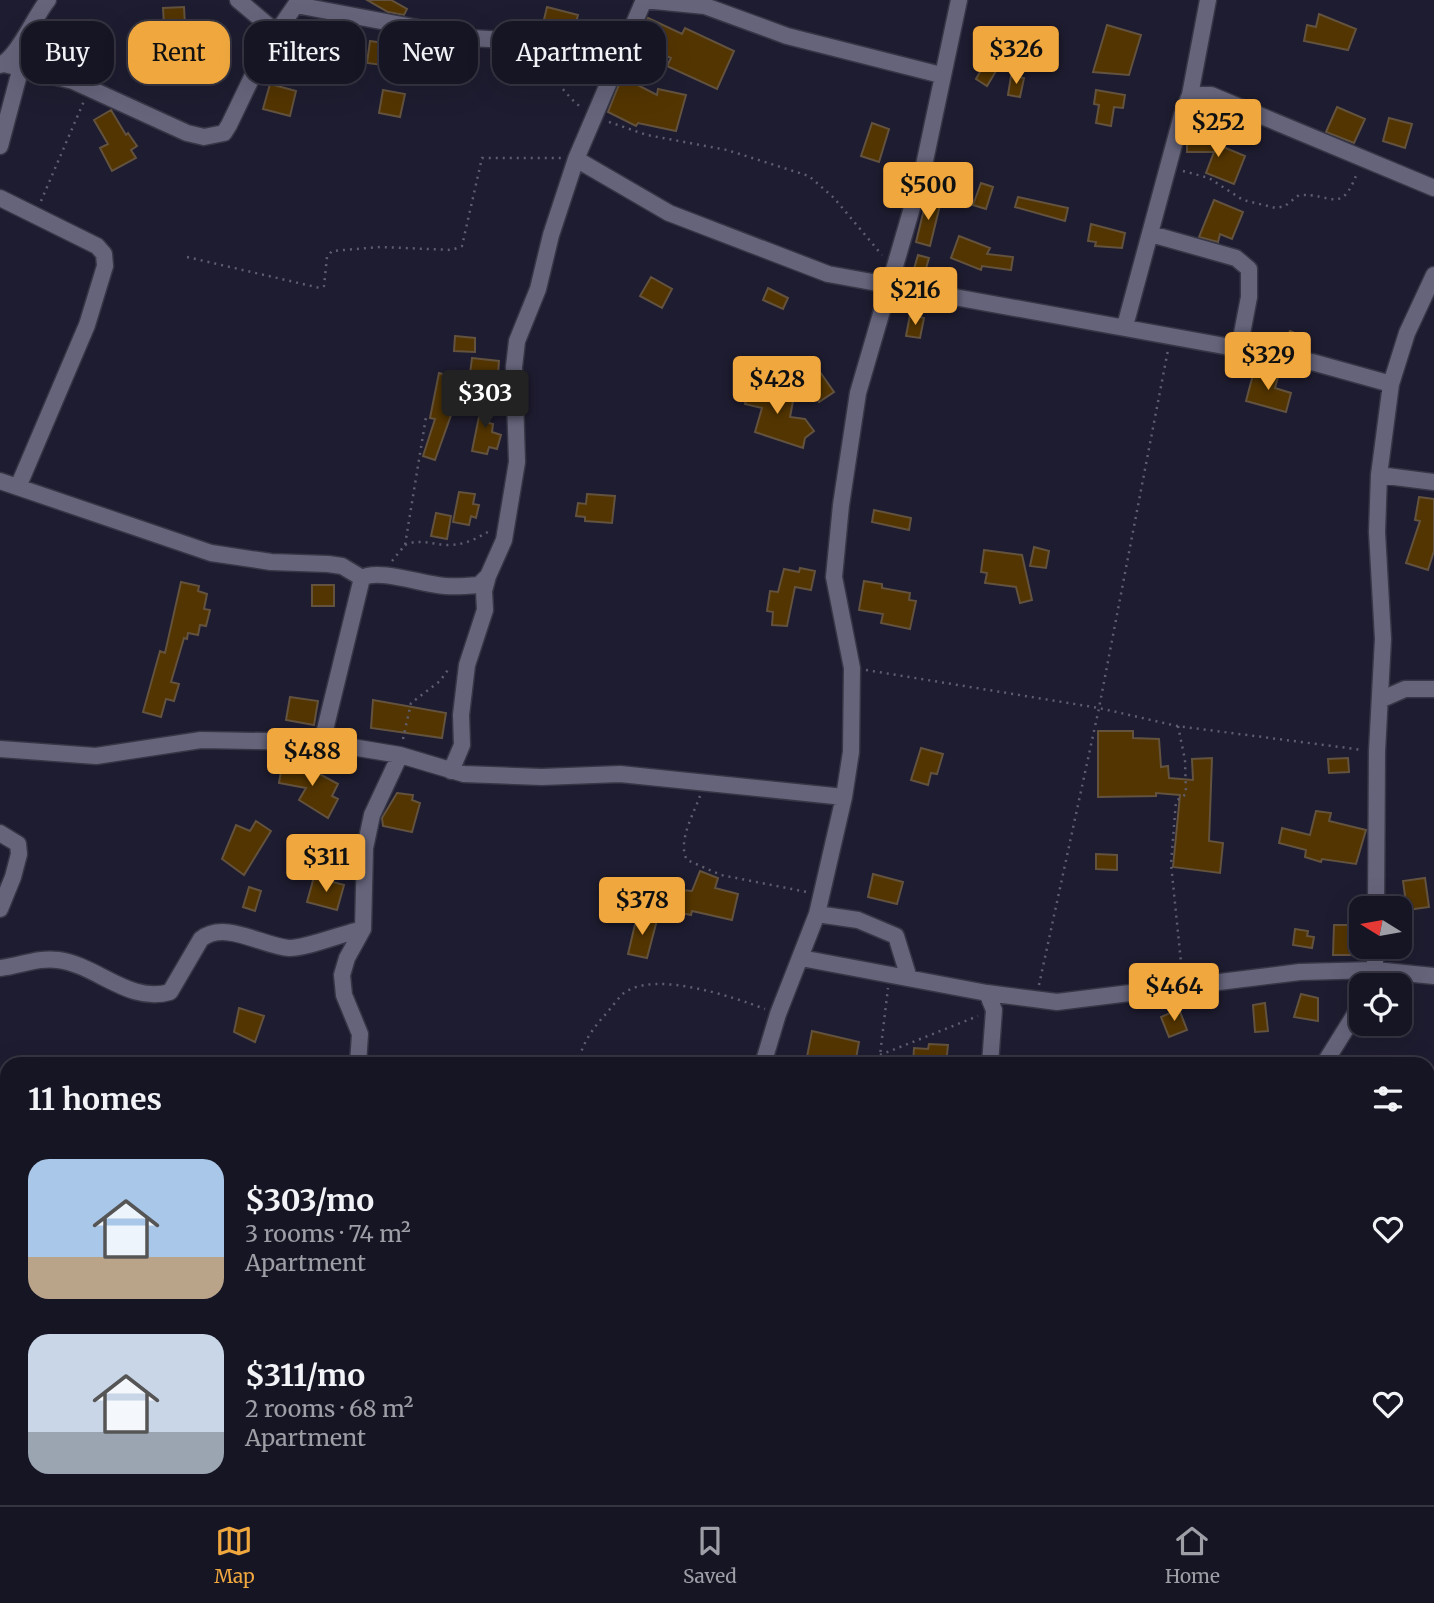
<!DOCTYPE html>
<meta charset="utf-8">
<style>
:root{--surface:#161524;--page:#1f1e2c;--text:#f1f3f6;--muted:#9e9fa6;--line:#353441;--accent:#efa73e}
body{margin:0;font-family:Merriweather,serif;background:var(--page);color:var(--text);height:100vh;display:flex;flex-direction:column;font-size:26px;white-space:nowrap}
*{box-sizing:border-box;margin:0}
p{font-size:23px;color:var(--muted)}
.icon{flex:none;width:38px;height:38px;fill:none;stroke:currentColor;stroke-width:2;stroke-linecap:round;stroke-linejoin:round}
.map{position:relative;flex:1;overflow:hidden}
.panel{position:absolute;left:0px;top:1057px;width:1435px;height:448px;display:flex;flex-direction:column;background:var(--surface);border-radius:21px 21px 0 0;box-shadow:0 7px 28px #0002,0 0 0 2px var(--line)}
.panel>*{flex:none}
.top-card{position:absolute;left:21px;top:21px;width:700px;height:63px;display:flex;gap:14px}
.needle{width:46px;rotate:281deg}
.fabs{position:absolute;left:1349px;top:896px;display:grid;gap:14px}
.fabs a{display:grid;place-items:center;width:63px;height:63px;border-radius:14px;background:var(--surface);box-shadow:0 7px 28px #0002,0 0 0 2px var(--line);font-size:35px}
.price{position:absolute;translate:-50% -60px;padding:0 16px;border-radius:7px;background:var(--accent);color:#111;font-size:23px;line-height:46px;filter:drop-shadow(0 2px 4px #0008)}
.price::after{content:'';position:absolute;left:50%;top:42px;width:21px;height:16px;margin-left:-10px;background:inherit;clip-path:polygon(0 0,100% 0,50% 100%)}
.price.current{background:#222;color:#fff}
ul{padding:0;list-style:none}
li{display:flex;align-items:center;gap:21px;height:175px;padding:0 28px}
li span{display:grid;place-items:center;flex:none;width:196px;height:140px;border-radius:21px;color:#555}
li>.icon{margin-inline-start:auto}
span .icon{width:84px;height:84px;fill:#fffc;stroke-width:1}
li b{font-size:30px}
h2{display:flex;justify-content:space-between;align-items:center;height:84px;padding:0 28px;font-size:30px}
.pill{padding:0 24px;border-radius:21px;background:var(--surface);box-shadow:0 7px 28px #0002,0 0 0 2px var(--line);font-size:24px;line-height:63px}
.pill.current{background:var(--accent);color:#111}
.tabs{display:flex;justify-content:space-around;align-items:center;height:98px;border-top:2px solid var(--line);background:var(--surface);font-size:19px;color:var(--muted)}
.tabs a{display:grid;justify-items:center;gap:4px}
.tabs .current{color:var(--accent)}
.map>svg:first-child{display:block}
.building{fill:#533501;stroke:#62523e;stroke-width:2}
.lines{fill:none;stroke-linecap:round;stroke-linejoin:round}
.minor-casing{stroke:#373646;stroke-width:19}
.path{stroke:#5f5e70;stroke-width:2.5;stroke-dasharray:2 5;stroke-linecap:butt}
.minor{stroke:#65647b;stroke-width:16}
</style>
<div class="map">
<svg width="1434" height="1505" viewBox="0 0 1434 1505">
<rect width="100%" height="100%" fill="#1e1c30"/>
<path class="building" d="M367,0H391L407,9L404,15L388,12Z
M184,7L185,25H164L163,8Z
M547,7L578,15L573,34L541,32Z
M1319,14L1356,29L1348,50L1304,41L1307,25L1316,27Z
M648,18L682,34L685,28L734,51L717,89L667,66L671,58L637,43Z
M1107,25L1141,35L1129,75L1093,72Z
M980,31L1012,33L1011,46L987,86L976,79L991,53H978Z
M370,41L400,45L397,67L367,63Z
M1011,76L1024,78L1020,97L1008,95Z
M622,77L657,95L658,89L686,95L676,131L638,123L636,126L608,112Z
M270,84L296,91L290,116L263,109Z
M383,90L405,94L400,117L379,113Z
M1096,90L1125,95L1123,108L1114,107L1111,126L1096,123L1099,105L1094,104Z
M1337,107L1365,119L1354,143L1326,132Z
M111,110L126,135L128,133L137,146L131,150L136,158L112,171L100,148L108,144L94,120Z
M1389,118L1412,124L1405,148L1383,141Z
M872,123L889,129L879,162L861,156Z
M1187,138H1202L1245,156L1234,184L1206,173L1214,152H1187Z
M981,183L993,187L986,209L973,205Z
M927,197L941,201L930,246L916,242Z
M1018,197L1068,208L1065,221L1015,207Z
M1214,200L1243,212L1232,239L1220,234L1218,242L1199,237Z
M1091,224L1125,233L1122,248L1095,246L1096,242L1088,241Z
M959,236L990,248L987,254L1013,257L1011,270L982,266L981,270L951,258Z
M918,255L929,258L923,279L912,276Z
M651,277L672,289L662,308L640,296Z
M768,288L788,298L783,309L763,300Z
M910,315L924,318L920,338L906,336Z
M1290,331L1308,339L1303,350L1284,344Z
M455,336L475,338V352L454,351Z
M472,358L499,361L498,374H492L490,385L469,382Z
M1254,371L1278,377L1275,388L1291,393L1286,412L1246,401Z
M820,372L834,392L819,402L814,394L797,391L800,376L811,378Z
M439,373L454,377L447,402L455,404L435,460L423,456L435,419L430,418Z
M750,381L766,385L765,392L794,396L790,417L805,419L814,431L805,438L803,448L755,432L762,408L745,404Z
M483,397L491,398L489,423L493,424L492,432L501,435L497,449L489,447L487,454L472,451Z
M459,492L475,494L473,504L479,505L476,518L471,516L469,525L453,522Z
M587,494L615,496L612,523L585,521V517L576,516L578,503L586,504Z
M1419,497L1434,499V551L1428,570L1406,563L1420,521L1415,520Z
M874,510L911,518L909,530L872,522Z
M436,513L451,516L447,539L431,536Z
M1034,547L1049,551L1046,568L1030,566Z
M984,550L1022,555L1032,600L1020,603L1016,587L985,583L987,573L981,572Z
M800,568L815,571L811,590L795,587L787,626L772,625L773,612L767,611L770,591L778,592L784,569L799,572Z
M864,581L882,584V588L910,593L909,600L916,601L910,629L881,623L883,614L859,610Z
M181,582L199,586L198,591L207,594L204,609L210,610L206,626L200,625L198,635L188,633L187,639L184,638L171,682L179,684L174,701L166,699L161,717L143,712L160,651L165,653Z
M312,585H334V606H312Z
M290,697L318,701L314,725L286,720Z
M373,700L446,713L442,738L371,728Z
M1098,731H1133V738L1159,739L1161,767L1168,766L1169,778L1193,780L1192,759L1212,758L1209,841L1223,843L1220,873L1173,867L1180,795L1156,793V796L1098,797Z
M921,748L943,754L937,774L931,773L928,785L911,780Z
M1348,758L1349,772L1329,773L1328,759Z
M282,765L316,772L338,784L332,796L338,799L328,818L299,800L306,788L279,783Z
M397,793L413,795L412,800L420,803L412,832L383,826L382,818Z
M1316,811L1331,813L1329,821L1366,830L1356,864L1322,859L1321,862L1305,857L1306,850L1279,843L1282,828L1310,835Z
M256,821L271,831L244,875L222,859L236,825L250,831Z
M1096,854L1117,855V870L1096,869Z
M700,871L718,878L715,888L738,894L732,920L692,911L691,915L670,911L672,898L680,899L682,890L692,891Z
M873,874L903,882L897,904L868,897Z
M314,877L344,885L337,910L307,902Z
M1425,878L1429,907L1407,910L1403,881Z
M249,887L261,891L255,911L243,907Z
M637,916L657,920L647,958L628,954Z
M1334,925H1352V955H1333Z
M1295,929L1308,931L1307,936L1314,937L1312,948L1293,945Z
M1301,994L1318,998V1021L1294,1017Z
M1265,1003L1268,1031L1255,1032L1253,1005Z
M239,1008L264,1016L255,1042L234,1032Z
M1179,1009L1187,1030L1169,1037L1161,1017Z
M812,1031L859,1042L855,1064L806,1062Z
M929,1044L948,1045L946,1064H913L914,1048L928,1049Z"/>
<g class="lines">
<g class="minor-casing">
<path id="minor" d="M238,0L276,32
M644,0L705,6L787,36L941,75
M296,5L471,38L622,47
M4,64L73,81L187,133L204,137L224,133L229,125L266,48L299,0
M0,65C18,57 34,17 48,0
M1190,95L1208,0
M0,146L21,67
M576,159L669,213L828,274L1312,362L1391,384
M0,198L97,246L104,254L105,266L87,325L18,487
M1151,234L1236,258L1249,269V297L1239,349
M1125,326L1182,115L1190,95H1211L1434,188
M1379,475L1434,482
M0,481L211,553L271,562L328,564L342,566L362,578
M1380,700L1405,689H1434
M322,742L362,578C379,568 424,585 445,586C456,587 468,586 479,585L488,576
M0,749L96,756L201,740L322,742L400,755L464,774L542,777L620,774L844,797
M451,771L462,745L461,715L467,665L485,610L484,591L488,576L504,540L517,462L514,367L517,341L538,289L551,235L576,159L644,0
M0,833L18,844L19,854L13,877L0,909
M1376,908L1377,751L1383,639L1377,532L1379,475L1391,384L1407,333L1434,275
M817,914L858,920L896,936L909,978
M801,958L987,993L1057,1002L1300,972L1375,970L1434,976
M0,968C20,966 38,957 58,960C97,965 129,1004 170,992L201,939C225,920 262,946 289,948C304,949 344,933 363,929
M1370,985L1375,970V947
M987,993L994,1010L990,1064
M358,1064L360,1034L344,995L342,975L347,958L363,929L365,848L372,815L400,755
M763,1064L778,1014L817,914L844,797L851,752L852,668L834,577L841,505L858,393L923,170L959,0
M1324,1064L1362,1003
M1428,1344L1434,1345
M923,1498L949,1505
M657,1505L659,1498
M1171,1505L1174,1498
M1329,1505L1331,1498"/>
</g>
<path class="path" d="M534,59C554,73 562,93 582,108
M609,122L647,135L727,150L809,176L834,198L882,255
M1183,171L1209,178L1243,200L1276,208L1285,206L1299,195C1332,193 1341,216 1357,173
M41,201L84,101
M187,257L320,288L324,286L327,257L332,251L380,247L452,250L462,246L482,158H562
M405,545C420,538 433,545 449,545C465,545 478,538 491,530
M392,561L405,545L426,417
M866,670L1099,708L1177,726L1363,750
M1178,726L1185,760L1186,794L1176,801L1171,864L1182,972
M403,739L411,703L440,681L450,667
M700,796C694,813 677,842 687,860L721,875L807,892
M1039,985L1099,708L1168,350
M880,1055L978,1016
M578,1064C581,1046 591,1031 603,1017C610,1010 617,999 624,993C655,970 733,997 765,1009
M874,1064L880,1055L888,988
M0,1191L7,1193
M1428,1230L1434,1229"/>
<use href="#minor" class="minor"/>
</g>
</svg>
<div class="fabs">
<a><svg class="needle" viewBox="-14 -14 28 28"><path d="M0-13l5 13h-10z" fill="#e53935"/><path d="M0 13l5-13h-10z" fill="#9e9fa6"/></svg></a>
<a><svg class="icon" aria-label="locate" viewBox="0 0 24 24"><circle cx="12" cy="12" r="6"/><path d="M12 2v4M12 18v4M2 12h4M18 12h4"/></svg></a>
</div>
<b class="price" style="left:1016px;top:86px">$326</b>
<b class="price" style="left:1218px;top:159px">$252</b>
<b class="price" style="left:928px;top:222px">$500</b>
<b class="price" style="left:915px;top:327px">$216</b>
<b class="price" style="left:1268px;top:392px">$329</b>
<b class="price" style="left:777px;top:416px">$428</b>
<b class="price current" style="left:485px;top:430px">$303</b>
<b class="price" style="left:312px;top:788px">$488</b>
<b class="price" style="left:326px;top:894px">$311</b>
<b class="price" style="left:642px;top:937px">$378</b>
<b class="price" style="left:1174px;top:1023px">$464</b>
<div class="top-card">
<a class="pill">Buy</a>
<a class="pill current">Rent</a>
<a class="pill">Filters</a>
<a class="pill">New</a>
<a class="pill">Apartment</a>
</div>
<section class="panel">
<h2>11 homes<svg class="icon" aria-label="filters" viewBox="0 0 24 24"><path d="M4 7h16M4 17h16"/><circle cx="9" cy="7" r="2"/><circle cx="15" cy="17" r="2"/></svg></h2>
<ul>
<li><span style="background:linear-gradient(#a9c7e8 70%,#b9a48a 0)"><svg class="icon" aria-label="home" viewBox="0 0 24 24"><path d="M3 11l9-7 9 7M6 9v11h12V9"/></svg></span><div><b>$303/mo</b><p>3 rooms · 74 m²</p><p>Apartment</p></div><svg class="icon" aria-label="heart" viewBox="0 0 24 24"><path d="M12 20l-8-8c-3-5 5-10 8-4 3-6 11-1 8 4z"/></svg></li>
<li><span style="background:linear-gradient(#c9d6e8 70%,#9aa5b1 0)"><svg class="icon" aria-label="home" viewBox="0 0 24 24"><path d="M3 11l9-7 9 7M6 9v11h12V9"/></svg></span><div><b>$311/mo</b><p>2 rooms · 68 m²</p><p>Apartment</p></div><svg class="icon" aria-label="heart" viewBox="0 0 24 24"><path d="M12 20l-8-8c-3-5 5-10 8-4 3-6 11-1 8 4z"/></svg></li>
</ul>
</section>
</div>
<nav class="tabs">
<a class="current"><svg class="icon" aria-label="map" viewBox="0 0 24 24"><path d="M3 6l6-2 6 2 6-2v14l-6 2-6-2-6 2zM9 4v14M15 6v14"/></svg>Map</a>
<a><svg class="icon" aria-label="saved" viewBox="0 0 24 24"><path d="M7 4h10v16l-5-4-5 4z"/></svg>Saved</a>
<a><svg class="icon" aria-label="home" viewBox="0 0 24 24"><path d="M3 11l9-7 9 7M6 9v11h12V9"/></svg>Home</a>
</nav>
